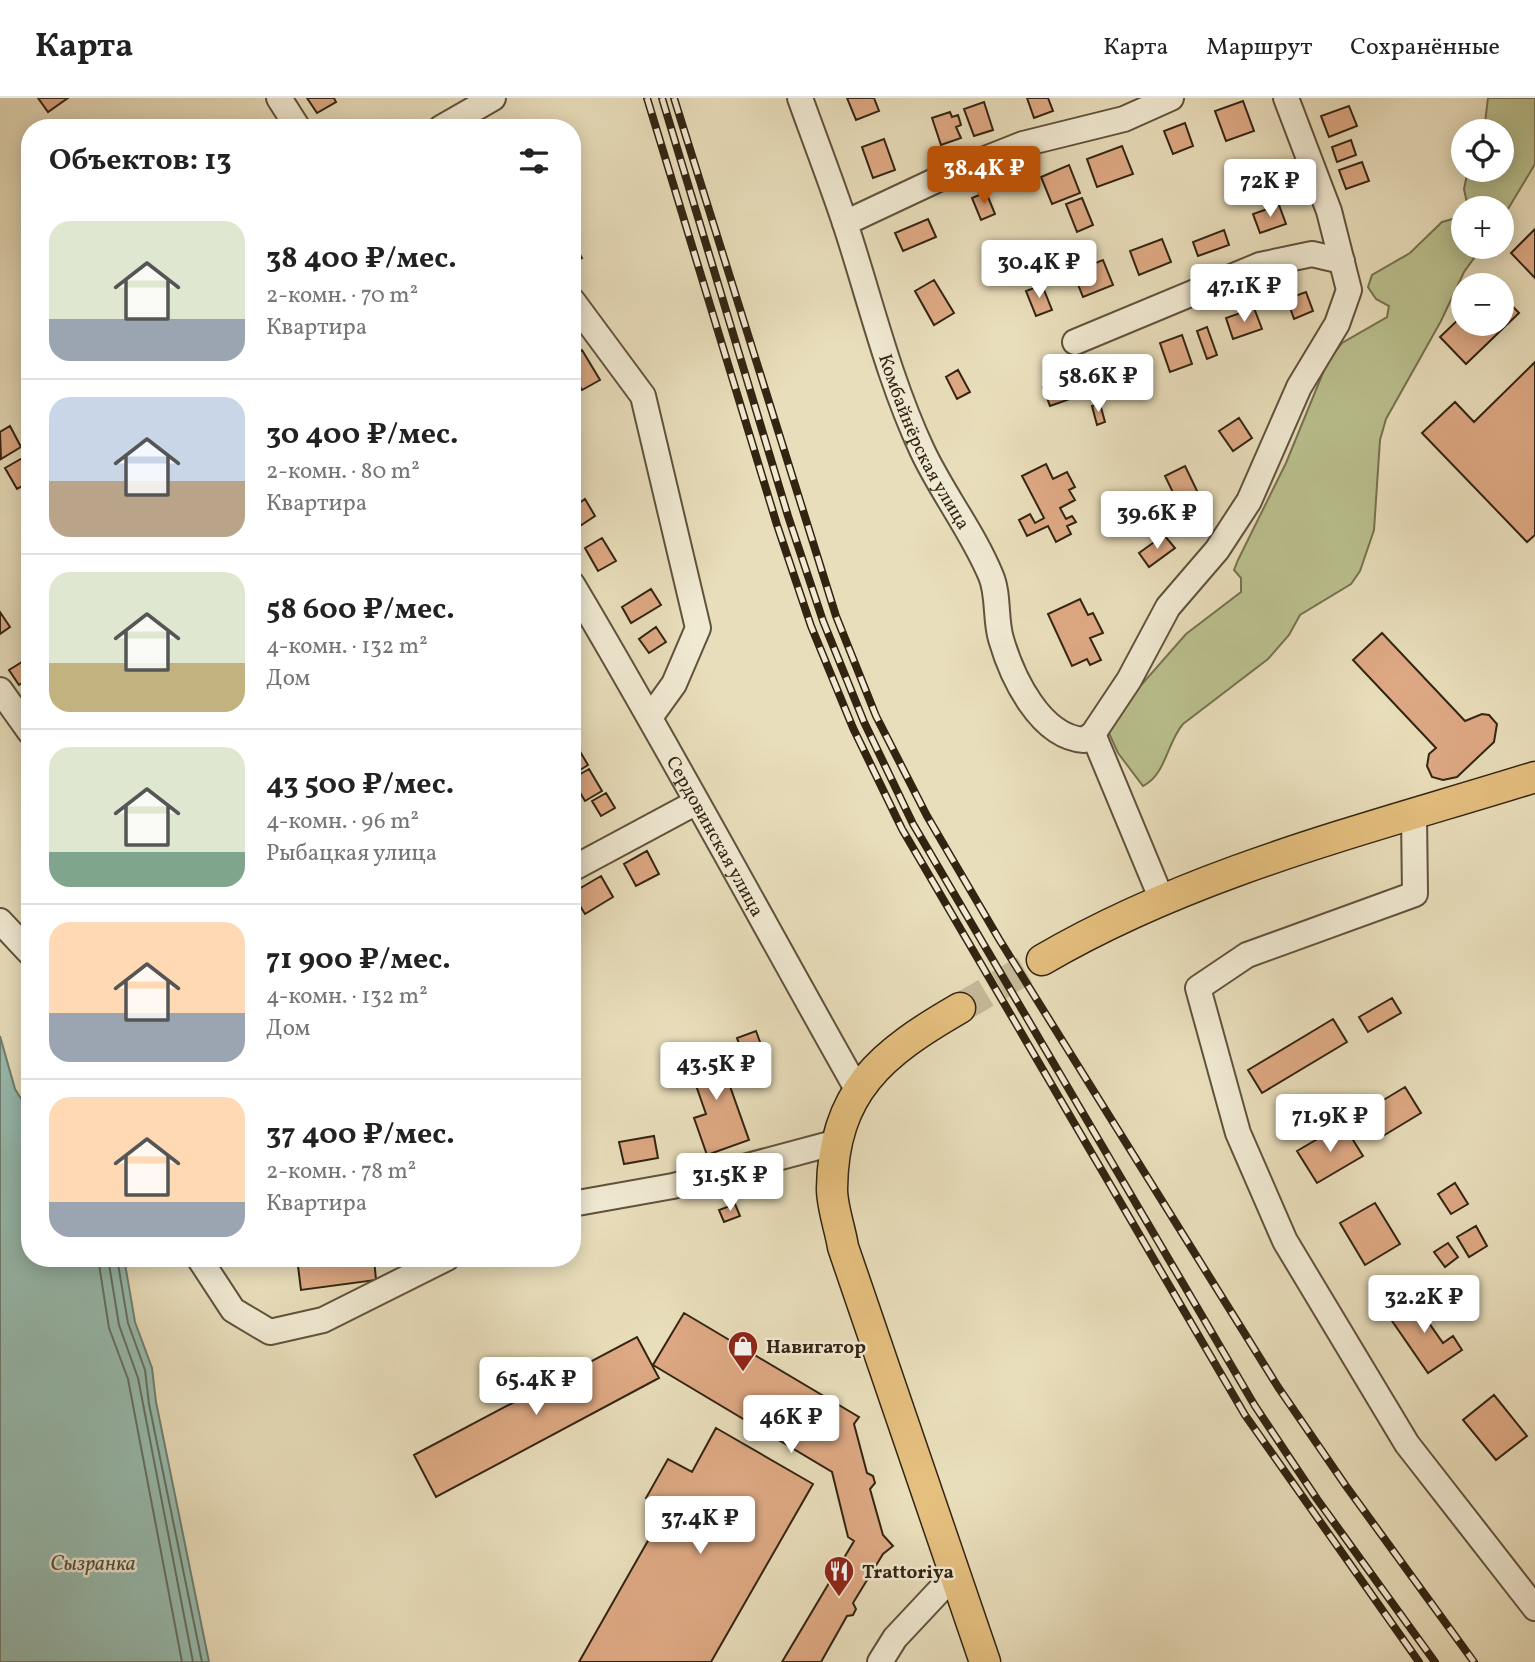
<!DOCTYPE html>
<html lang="ru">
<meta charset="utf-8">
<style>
:root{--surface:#fff;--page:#f2f2f2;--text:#222;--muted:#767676;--line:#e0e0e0;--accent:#b45309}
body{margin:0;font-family:Vollkorn,serif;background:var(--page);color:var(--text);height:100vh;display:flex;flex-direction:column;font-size:26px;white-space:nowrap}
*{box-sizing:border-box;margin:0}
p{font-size:23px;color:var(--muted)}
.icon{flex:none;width:38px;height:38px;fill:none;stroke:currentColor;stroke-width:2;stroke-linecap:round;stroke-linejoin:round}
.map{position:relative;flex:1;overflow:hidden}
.details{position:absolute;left:21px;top:21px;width:560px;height:1148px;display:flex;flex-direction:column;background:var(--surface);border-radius:28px;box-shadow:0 4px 18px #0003}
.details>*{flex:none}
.tools{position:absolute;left:1451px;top:21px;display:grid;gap:14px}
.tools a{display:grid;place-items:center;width:63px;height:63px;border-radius:50%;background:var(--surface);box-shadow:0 4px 18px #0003;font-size:35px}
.price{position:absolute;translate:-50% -60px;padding:0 16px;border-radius:7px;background:#fff;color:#222;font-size:23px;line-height:46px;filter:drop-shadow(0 2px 4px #0008)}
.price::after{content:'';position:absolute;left:50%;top:42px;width:21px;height:16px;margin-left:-10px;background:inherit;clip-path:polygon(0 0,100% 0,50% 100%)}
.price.on{background:var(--accent);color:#fff}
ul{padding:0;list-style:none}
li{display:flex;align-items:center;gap:21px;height:175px;padding:0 28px}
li+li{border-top:2px solid var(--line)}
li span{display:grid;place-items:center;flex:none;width:196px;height:140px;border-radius:21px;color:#555}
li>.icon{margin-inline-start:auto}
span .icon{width:84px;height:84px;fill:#fffc;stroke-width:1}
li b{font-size:30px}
h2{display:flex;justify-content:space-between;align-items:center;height:84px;padding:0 28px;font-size:30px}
header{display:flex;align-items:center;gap:42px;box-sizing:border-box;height:98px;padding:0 35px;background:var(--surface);border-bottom:2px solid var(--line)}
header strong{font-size:33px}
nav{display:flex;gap:38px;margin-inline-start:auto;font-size:24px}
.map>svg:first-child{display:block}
.green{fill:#bac08e;stroke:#767250;stroke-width:2}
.water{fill:#97bcb0;stroke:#6f7f71;stroke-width:2}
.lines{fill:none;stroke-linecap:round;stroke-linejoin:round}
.shore{stroke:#657061;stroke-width:2}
.building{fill:#dea984;stroke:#332412;stroke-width:2}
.major-tunnel{stroke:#c5b999;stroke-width:30;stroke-dasharray:30 15;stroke-linecap:butt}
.minor-casing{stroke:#60523c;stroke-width:28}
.major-casing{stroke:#332412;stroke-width:33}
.minor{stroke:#f1ead3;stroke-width:24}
.major{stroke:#e4bf7e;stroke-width:30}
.rail-casing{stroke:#332412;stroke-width:8}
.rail{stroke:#f1ead3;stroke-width:5;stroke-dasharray:16;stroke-linecap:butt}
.labels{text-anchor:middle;stroke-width:5;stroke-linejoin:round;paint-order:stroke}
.street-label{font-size:19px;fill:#332412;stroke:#f1ead3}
.poi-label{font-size:19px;font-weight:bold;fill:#332412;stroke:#f1ead3;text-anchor:start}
.water-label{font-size:21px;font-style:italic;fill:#515241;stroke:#f1ead3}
</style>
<header>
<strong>Карта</strong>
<nav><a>Карта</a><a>Маршрут</a><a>Сохранённые</a></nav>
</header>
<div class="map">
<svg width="1535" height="1564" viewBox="0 0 1535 1564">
<rect width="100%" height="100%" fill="#e9debb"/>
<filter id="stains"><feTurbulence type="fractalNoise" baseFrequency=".00286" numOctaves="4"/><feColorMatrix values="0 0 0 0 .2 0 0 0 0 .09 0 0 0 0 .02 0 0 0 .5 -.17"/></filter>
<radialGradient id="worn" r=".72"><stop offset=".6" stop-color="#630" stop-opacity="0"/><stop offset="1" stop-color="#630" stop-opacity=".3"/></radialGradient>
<path class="green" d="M1488,0H1535V66L1502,121V110H1468L1464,91L1468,72H1502V33H1484Z
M1463,118V149H1482L1464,174L1441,223L1386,321L1380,342L1374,432L1360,473L1351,486L1300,517L1289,537L1268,561L1183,626C1167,644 1166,677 1143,688L1118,655L1108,633L1135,594L1186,536L1241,494V480L1234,472L1238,462L1286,365L1327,265L1342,245L1387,219L1389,208L1376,201L1368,189L1372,177L1410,155L1442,124Z"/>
<path class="water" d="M0,938L15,991L30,1015V1160H124L135,1224L152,1270L156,1304L209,1564H0Z"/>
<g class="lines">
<path class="shore" d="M98,1160L109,1230L128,1281L182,1564
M108,1160L119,1227L138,1280L193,1564
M117,1160L128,1225L145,1272L149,1306L202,1564"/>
</g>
<path class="building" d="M38,0H68L48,14Z
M307,0H334L336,4L317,15Z
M847,0H874L879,13L856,22Z
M1027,0H1048L1053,13L1034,20Z
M1243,3L1254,33L1226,43L1215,13Z
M984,4L993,32L974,38L964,11Z
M1349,8L1357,28L1329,39L1321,18Z
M950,14L952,19L958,17L961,27L956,29L961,40L941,47L932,20Z
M1185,25L1193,48L1173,56L1164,33Z
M884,41L895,72L873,80L862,49Z
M1351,42L1356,57L1337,64L1332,49Z
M1122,48L1133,76L1097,89L1087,61Z
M1362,64L1369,83L1346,91L1339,72Z
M1069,67L1080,95L1052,106L1041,79Z
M986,94L995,116L981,122L972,100Z
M1082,100L1093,127L1077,134L1066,106Z
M1279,107L1286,126L1260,135L1253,116Z
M928,121L936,139L903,153L895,135Z
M1535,131V180L1511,155Z
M1224,132L1229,147L1198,158L1193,144Z
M1162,141L1171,164L1139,177L1130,153Z
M572,143L582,160L572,165Z
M1103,162L1113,187L1083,199L1073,174Z
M934,182L954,215L934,227L915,193Z
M1042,187L1052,212L1036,218L1026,193Z
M1306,194L1313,213L1294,221L1287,201Z
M1502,197L1519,215L1466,266L1440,239L1463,217V226H1502Z
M1254,210L1262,231L1233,241L1226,220Z
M1207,229L1217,257L1207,261L1197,233Z
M1182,237L1192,266L1170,274L1160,245Z
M582,252L600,282L582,292L572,276V258Z
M1118,259L1125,276L1092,289L1086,271Z
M1535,264V437L1527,444L1422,335L1455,304L1474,324Z
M958,272L970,294L957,301L946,279Z
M1062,282L1070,301L1050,308L1043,289Z
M1100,306L1105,324L1097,327L1092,308Z
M1239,320L1252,340L1233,353L1219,333Z
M10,328L21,349L1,361L0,334Z
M26,358L30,365V384L17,391L5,370Z
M1046,366L1053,381L1067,374L1075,389L1069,392L1075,402L1060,410L1066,421L1072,418L1076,424L1067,428L1071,436L1056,444L1048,428L1027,438L1019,422L1030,416L1035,425L1044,420L1022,378Z
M1185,368L1200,399L1180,409L1165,378Z
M585,401L595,418L574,432L572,410Z
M1164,437L1175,450L1149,469L1139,455Z
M602,440L616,463L598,473L585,450Z
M651,491L661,507L631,525L622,509Z
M1080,501L1088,517L1093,515L1103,535L1090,540L1101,562L1090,567L1087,561L1072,568L1048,516Z
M0,514L10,529L0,536Z
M656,529L666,544L649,555L639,541Z
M1382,535L1465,623L1482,616L1489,617L1497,626L1494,644L1457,679L1443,682L1432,679L1427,668L1429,656L1436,650L1353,562Z
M27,561L30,580L19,587L9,572Z
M572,640L588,667L572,677Z
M589,671L602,693L585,703L572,681Z
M606,695L615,710L601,718L592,703Z
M647,753L659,776L636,788L624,766Z
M601,778L613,799L585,816L572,795Z
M1392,900L1401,915L1368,934L1359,919Z
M1333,921L1347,944L1262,995L1248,972Z
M756,933L764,955L745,962L737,940Z
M715,946L749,1042L707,1057L694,1020L706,1016L685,956Z
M1405,989L1421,1015L1378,1041L1362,1015Z
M1343,1026L1363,1058L1317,1085L1297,1053Z
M654,1038L658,1060L624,1066L619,1044Z
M1455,1085L1468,1106L1451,1116L1438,1096Z
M1375,1105L1400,1146L1365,1167L1340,1125Z
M735,1106L740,1118L724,1124L719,1112Z
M1476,1128L1487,1148L1469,1159L1457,1139Z
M1448,1145L1458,1159L1445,1169L1434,1154Z
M297,1160H374L376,1182L301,1192Z
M1424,1196L1434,1211L1424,1218L1443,1245L1453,1238L1462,1252L1428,1275L1390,1220Z
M684,1215L859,1319L854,1326L867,1375L873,1378L875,1385L870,1391L883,1437L893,1448L883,1456L853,1505L856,1511L853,1517L847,1518L821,1564H782L854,1443L848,1439L832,1374L653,1267Z
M637,1239L659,1280L436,1399L414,1357Z
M1494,1297L1527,1338L1496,1362L1463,1322Z
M716,1330L813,1386L711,1564H579L666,1411L646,1400L668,1361L692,1374Z"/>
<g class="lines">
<path class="major-tunnel" d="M960,910L1042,862"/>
<g class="minor-casing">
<g id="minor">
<path d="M279,0L298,30"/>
<path id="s1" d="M800,0C815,42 831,83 845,125C870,201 888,279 922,352C942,395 973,434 991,478C999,497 995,521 1001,541C1012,579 1040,639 1084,642L1093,636L1129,582L1168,509L1217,452L1249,403L1299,289L1337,226L1349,192L1329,113L1286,0"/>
<path d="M441,30L493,0"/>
<path d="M845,125L960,71L1023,46L1124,21L1171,0"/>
<path d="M572,202L643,298L698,530L674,586L651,618"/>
<path d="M1075,244L1260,167L1312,156L1342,163"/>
<path id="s2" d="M572,486C671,652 762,823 857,991"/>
<path d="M0,592L30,634"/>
<path d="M1093,636L1162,802"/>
<path d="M1414,717L1415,796L1247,857L1198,890L1238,1035L1285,1143L1407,1346L1535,1510"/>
<path d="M572,771L695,705"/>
<path d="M0,823L30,855"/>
<path d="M572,1106L673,1088L837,1044"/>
<path d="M199,1160L233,1212L270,1234L323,1222L447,1160"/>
<path d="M880,1564L895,1540L955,1476"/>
</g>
</g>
<g class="major-casing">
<path id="major" d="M1042,862C1194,773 1368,731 1535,679
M960,910C882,955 833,993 832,1091C832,1109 840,1130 843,1149L985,1564"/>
</g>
<use href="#minor" class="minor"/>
<use href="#major" class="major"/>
<g class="rail-casing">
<path id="rail" d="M647,0L777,427L811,528L853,630L902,731L1245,1317L1419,1564
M662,0L788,418L823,523L864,624L913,726L1255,1308L1317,1401L1435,1564
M674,0L836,518L876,618L927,718L999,841L1278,1289L1346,1388L1474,1564"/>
</g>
<use href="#rail" class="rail"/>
</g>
<defs>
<g id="shop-pin" transform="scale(1.575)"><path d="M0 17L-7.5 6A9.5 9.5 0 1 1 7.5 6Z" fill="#8f2418" stroke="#f1ead3"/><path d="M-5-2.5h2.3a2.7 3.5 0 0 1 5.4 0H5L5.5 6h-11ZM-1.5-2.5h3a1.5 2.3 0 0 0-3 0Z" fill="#fff"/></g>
<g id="restaurant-pin" transform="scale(1.575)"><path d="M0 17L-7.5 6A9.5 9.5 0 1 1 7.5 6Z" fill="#8f2418" stroke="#f1ead3"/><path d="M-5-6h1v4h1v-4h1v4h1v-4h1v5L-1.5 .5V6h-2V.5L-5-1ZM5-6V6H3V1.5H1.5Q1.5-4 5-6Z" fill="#fff"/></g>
</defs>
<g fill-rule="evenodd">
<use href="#shop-pin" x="743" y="1248"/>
<use href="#restaurant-pin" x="839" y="1473"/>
</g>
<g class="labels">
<g class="street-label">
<text dy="7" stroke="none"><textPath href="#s1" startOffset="366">Комбайнёрская улица</textPath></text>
<text dy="7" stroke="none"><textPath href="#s2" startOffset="290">Сердовинская улица</textPath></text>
</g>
<g class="poi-label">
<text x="766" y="1255">Навигатор</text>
<text x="862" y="1480">Trattoriya</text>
</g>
<g class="water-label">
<text x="93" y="1472">Сызранка</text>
</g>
</g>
<rect width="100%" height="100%" filter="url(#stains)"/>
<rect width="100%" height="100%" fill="url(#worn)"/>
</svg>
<div class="tools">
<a><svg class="icon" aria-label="locate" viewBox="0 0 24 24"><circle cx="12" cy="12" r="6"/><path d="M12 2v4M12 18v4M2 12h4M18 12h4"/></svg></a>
<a>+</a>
<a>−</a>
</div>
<b class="price on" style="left:984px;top:108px">38.4K ₽</b>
<b class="price" style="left:1270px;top:121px">72K ₽</b>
<b class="price" style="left:1039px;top:202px">30.4K ₽</b>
<b class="price" style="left:1244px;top:226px">47.1K ₽</b>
<b class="price" style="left:1098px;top:316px">58.6K ₽</b>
<b class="price" style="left:1157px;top:453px">39.6K ₽</b>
<b class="price" style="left:716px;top:1004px">43.5K ₽</b>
<b class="price" style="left:1330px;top:1056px">71.9K ₽</b>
<b class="price" style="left:730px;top:1115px">31.5K ₽</b>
<b class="price" style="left:1424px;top:1237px">32.2K ₽</b>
<b class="price" style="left:536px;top:1319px">65.4K ₽</b>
<b class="price" style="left:791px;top:1357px">46K ₽</b>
<b class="price" style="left:700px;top:1458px">37.4K ₽</b>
<section class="details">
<h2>Объектов: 13<svg class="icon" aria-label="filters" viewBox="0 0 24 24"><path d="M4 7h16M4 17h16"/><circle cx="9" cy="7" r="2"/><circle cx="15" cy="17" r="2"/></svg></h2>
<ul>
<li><span style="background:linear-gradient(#dfe7d0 70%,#9aa5b1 0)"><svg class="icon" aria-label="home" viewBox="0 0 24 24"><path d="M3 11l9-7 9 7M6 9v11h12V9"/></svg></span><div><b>38 400 ₽/мес.</b><p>2-комн. · 70 m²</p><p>Квартира</p></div></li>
<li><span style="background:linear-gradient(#c9d6e8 60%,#b9a48a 0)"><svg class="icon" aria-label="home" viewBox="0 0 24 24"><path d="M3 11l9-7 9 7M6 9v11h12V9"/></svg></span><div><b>30 400 ₽/мес.</b><p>2-комн. · 80 m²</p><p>Квартира</p></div></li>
<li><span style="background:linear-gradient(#dfe7d0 65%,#c2b280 0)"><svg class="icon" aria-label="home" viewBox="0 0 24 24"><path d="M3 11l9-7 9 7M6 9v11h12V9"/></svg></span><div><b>58 600 ₽/мес.</b><p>4-комн. · 132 m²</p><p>Дом</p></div></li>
<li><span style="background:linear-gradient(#dfe7d0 75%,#7fa58c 0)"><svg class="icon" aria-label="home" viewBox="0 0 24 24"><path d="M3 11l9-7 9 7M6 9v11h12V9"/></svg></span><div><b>43 500 ₽/мес.</b><p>4-комн. · 96 m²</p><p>Рыбацкая улица</p></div></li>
<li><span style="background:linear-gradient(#ffd9b3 65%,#9aa5b1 0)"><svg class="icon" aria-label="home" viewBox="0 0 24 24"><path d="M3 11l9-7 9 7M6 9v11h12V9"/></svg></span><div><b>71 900 ₽/мес.</b><p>4-комн. · 132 m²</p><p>Дом</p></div></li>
<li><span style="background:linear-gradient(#ffd9b3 75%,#9aa5b1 0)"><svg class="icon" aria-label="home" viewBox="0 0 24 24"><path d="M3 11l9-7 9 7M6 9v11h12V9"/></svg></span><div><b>37 400 ₽/мес.</b><p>2-комн. · 78 m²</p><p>Квартира</p></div></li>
</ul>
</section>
</div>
